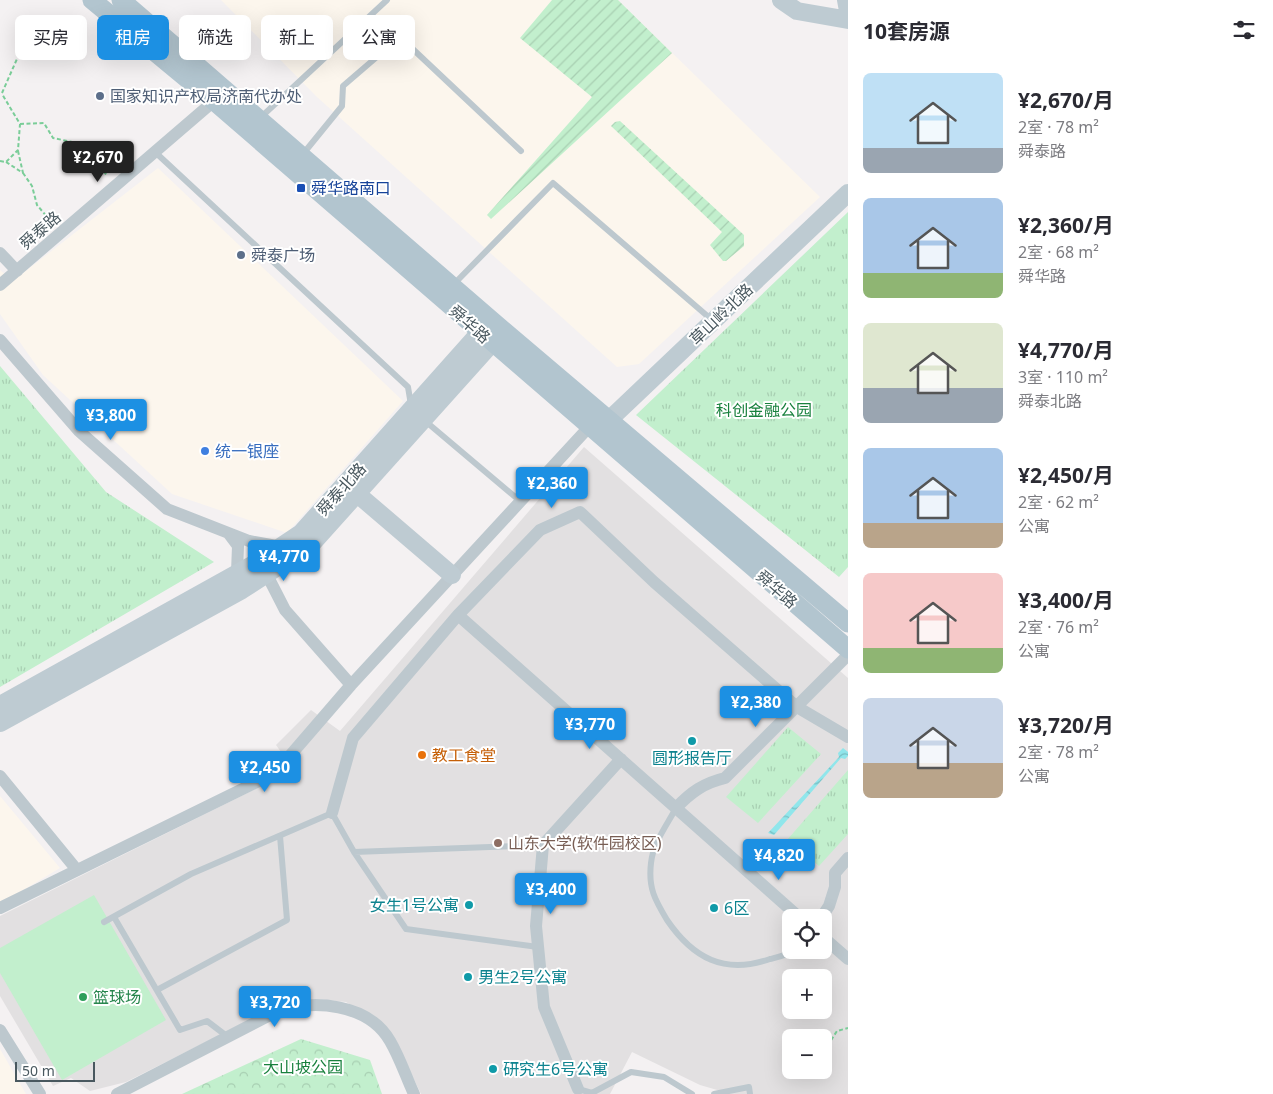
<!DOCTYPE html>
<html lang="zh">
<meta charset="utf-8">
<style>
:root{--surface:#fff;--page:#f7f7f7;--text:#2b2b33;--muted:#7c7c81;--accent:#1c90e3}
body{margin:0;font-family:"Noto Sans","Noto Sans SC",sans-serif;background:var(--page);color:var(--text);height:100vh;display:flex;flex-direction:column;font-size:19px;white-space:nowrap}
*{box-sizing:border-box;margin:0}
p{font-size:16px;color:var(--muted)}
.icon{flex:none;width:28px;height:28px;fill:none;stroke:currentColor;stroke-width:2;stroke-linecap:round;stroke-linejoin:round}
.map{position:relative;flex:1;overflow:hidden}
.side{display:flex;flex-direction:column;background:var(--surface);width:425px}
.side>*{flex:none}
.banner{position:absolute;left:15px;top:15px;width:475px;height:45px;display:flex;gap:10px}
.buttons{position:absolute;left:782px;top:909px;display:grid;gap:10px}
.buttons a{display:grid;place-items:center;width:50px;height:50px;border-radius:8px;background:var(--surface);box-shadow:0 5px 20px #0002;font-size:25px}
.scale{position:absolute;left:15px;bottom:12px;width:80px;box-sizing:border-box;padding-left:5px;border:2px solid #49585f;border-top:0;font-size:14px;line-height:18px;white-space:nowrap;color:#49585f;-webkit-text-stroke:4px #fff;paint-order:stroke}
.price{position:absolute;translate:-50% -42px;padding:0 11px;border-radius:5px;background:var(--accent);color:#fff;font-size:16px;line-height:32px;filter:drop-shadow(0 1px 2px #0008)}
.price::after{content:'';position:absolute;left:50%;top:30px;width:15px;height:11px;margin-left:-8px;background:inherit;clip-path:polygon(0 0,100% 0,50% 100%)}
.price.on{background:#222;color:#fff}
ul{padding:0;list-style:none}
li{display:flex;align-items:center;gap:15px;height:125px;padding:0 15px}
li span{display:grid;place-items:center;flex:none;width:140px;height:100px;border-radius:8px;color:#555}
li>.icon{margin-inline-start:auto}
span .icon{width:60px;height:60px;fill:#fffc;stroke-width:1}
li b{font-size:21px}
h2{display:flex;justify-content:space-between;align-items:center;height:60px;padding:0 15px;font-size:21px}
.chip{padding:0 18px;border-radius:8px;background:var(--surface);box-shadow:0 5px 20px #0002;font-size:18px;line-height:45px}
.chip.on{background:var(--accent);color:#fff}
main{display:flex;flex:1;min-height:0}
.map>svg:first-child{display:block}
.commercial{fill:#fcf6ed}
.education{fill:#e2e0e1;fill-rule:evenodd}
.grass{fill:#c2efcd}
.forest{fill:url(#forest-crowns)}
.park{fill:url(#park-tufts)}
.garden{fill:url(#garden-furrows)}
.water{fill:url(#water-waves)}
.lines{fill:none;stroke-linecap:round;stroke-linejoin:round}
.path{stroke:#7acd98;stroke-width:2;stroke-dasharray:4 2.5;stroke-linecap:butt}
.lane{stroke:#bdc8ce;stroke-width:6}
.street{stroke:#bdc8ce;stroke-width:12}
.secondary{stroke:#becbd2;stroke-width:18}
.primary{stroke:#b2c5cf;stroke-width:19}
.service-dot{fill:#5c6f8a;stroke:#fff;stroke-width:2}
.transit-dot{fill:#1a4fb4;stroke:#fff;stroke-width:2}
.shop-dot{fill:#3f7fe0;stroke:#fff;stroke-width:2}
.culture-dot{fill:#0f9aa8;stroke:#fff;stroke-width:2}
.food-dot{fill:#e8710a;stroke:#fff;stroke-width:2}
.education-dot{fill:#8d6e63;stroke:#fff;stroke-width:2}
.leisure-dot{fill:#2e9e5b;stroke:#fff;stroke-width:2}
.labels{text-anchor:middle;stroke-width:4;stroke-linejoin:round;paint-order:stroke}
.service-label{font-size:16px;fill:#4e5e75;stroke:#fff;text-anchor:start}
.transit-label{font-size:16px;fill:#164399;stroke:#fff;text-anchor:start}
.street-label{font-size:16px;fill:#49585f;stroke:#fff}
.park-label{font-size:16px;fill:#19813e;stroke:#fff}
.shop-label{font-size:16px;fill:#366cbe;stroke:#fff;text-anchor:start}
.food-label{font-size:16px;fill:#c56008;stroke:#fff;text-anchor:start}
.culture-label{font-size:16px;fill:#0d838f;stroke:#fff;text-anchor:start}
.education-label{font-size:16px;fill:#785e54;stroke:#fff;text-anchor:start}
.leisure-label{font-size:16px;fill:#27864d;stroke:#fff;text-anchor:start}
</style>
<main>
<div class="map">
<svg width="848" height="1094" viewBox="0 0 848 1094">
<defs>
<pattern id="forest-crowns" width="20" height="18" patternUnits="userSpaceOnUse" patternTransform="scale(1.25)"><rect width="20" height="18" fill="#c2efcd"/><path d="M2 6a3 3 0 1 1 6 0M12 15a3 3 0 1 1 6 0" fill="none" stroke="#a8cfb2"/></pattern>
<pattern id="park-tufts" width="24" height="20" patternUnits="userSpaceOnUse" patternTransform="scale(1.25)"><rect width="24" height="20" fill="#c2efcd"/><path d="M3 7l-1-3M5 7V3M7 7l1-3M15 17l-1-3M17 17v-4M19 17l1-3" fill="none" stroke="#a8cfb2"/></pattern>
<pattern id="garden-furrows" width="10" height="10" patternUnits="userSpaceOnUse" patternTransform="scale(1.25)"><rect width="10" height="10" fill="#c2efcd"/><path d="M-1 1l2-2M0 10L10 0M9 11l2-2" fill="none" stroke="#a8cfb2"/></pattern>
<pattern id="water-waves" width="16" height="10" patternUnits="userSpaceOnUse" patternTransform="scale(1.25)"><rect width="16" height="10" fill="#90e6eb"/><path d="M0 5q4-4 8 0t8 0" fill="none" stroke="#78bdc2"/></pattern>
</defs>
<rect width="100%" height="100%" fill="#f4f1f2"/>
<path class="commercial" d="M221,0H618L820,197L639,364L617,367L317,97Z
M158,168L403,401L287,533L172,494L43,375L0,314V270L13,281Z
M0,796L60,868L0,904Z
M0,1049L26,1094H0Z"/>
<path class="education" d="M584,447L848,678V1094H731L700,1085L632,1052L610,1094H421L408,1067L379,1021L346,1002L317,999L284,1003L126,1082L90,1091L71,1078L53,1086L0,996V916L294,770L276,745L311,710L340,731ZM791,918H824V950H791ZM791,978H824V1010H791ZM791,1038H824V1070H791Z"/>
<path class="grass" d="M94,895L166,1020L62,1080L0,973V948Z"/>
<path class="forest" d="M301,1039L370,1060L382,1094H182Z"/>
<path class="park" d="M848,212V567L839,577L636,415Z
M0,366L106,492L214,562L0,687Z
M788,727L821,754L758,823L726,797Z
M848,770V834L819,866L787,840Z"/>
<path class="garden" d="M552,0H618L672,53L491,219L487,215L592,97L520,38Z
M620,121L744,235V246L726,261H723L710,245L722,232L611,126L615,122Z"/>
<path class="water" d="M843,748L848,752V756L845,759L841,758L774,835L768,833L839,757L838,753Z"/>
<g class="lines">
<path class="path" d="M2,93L20,52
M20,124L44,123L53,138L72,142L108,176
M0,161L6,162L18,150L20,124L2,94
M6,162L23,173L18,151
M23,173L32,186L37,205L53,224
M824,1051L837,1031L848,1028"/>
<path class="lane" d="M260,118L387,0
M155,152L408,387L411,405
M303,154L342,106L343,86L400,37L521,151
M453,285L553,183L712,320
M424,420L520,501
M676,808C667,825 653,843 651,863C648,888 655,900 667,920C693,958 724,975 770,959C778,957 788,955 795,950
M354,852L543,845
M114,917L180,1030L207,1021L228,1037
M104,922L191,874L332,813L354,852L406,929L538,947
M157,990L287,920L280,836
M578,1089L592,1093L631,1072L664,1077L692,1094
M714,1094L749,1087L750,1094"/>
<path class="street" d="M0,253L17,271
M0,285L214,101
M0,340L79,431L167,509L249,541L282,547
M229,534L238,546L237,572L235,574
M263,567L285,610L351,685
M458,615L800,918
M0,776L77,870
M676,808C691,792 704,783 725,778L848,655
M332,813L353,738L458,615L540,530L580,512L654,582L797,707L848,737
M0,908L275,773L351,685L589,427
M821,918L829,906L835,887V873L848,858
M824,938L848,959
M0,1030L40,1094
M578,1089L544,1007L536,926L543,845L621,759
M117,1094L276,1012C313,999 368,1003 390,1041C400,1058 406,1077 414,1094"/>
<path class="secondary" d="M781,0L797,11L848,20
M846,0L848,11
M596,424L609,420L848,193
M348,486L452,575
M0,705L259,561L301,533L489,322
M0,723L242,590L310,546L502,332"/>
<path class="primary" d="M92,0L214,101L848,649
M121,0L491,320L848,623"/>
</g>
<g class="service-dot">
<circle cx="100" cy="96" r="5"/>
<circle cx="241" cy="255" r="5"/>
</g>
<rect class="transit-dot" x="296" y="183" width="10" height="10" rx="2.5"/>
<circle class="shop-dot" cx="205" cy="451" r="5"/>
<g class="culture-dot">
<circle cx="692" cy="741" r="5"/>
<circle cx="469" cy="905" r="5"/>
<circle cx="714" cy="908" r="5"/>
<circle cx="468" cy="977" r="5"/>
<circle cx="493" cy="1069" r="5"/>
</g>
<circle class="food-dot" cx="422" cy="755" r="5"/>
<circle class="education-dot" cx="498" cy="843" r="5"/>
<circle class="leisure-dot" cx="83" cy="997" r="5"/>
<g class="labels">
<g class="service-label">
<text x="110" y="102">国家知识产权局济南代办处</text>
<text x="251" y="261">舜泰广场</text>
</g>
<g class="transit-label">
<text x="311" y="194">舜华路南口</text>
</g>
<g class="street-label">
<text transform="translate(40 230) rotate(-41)" y="6">舜泰路</text>
<text transform="translate(721 314) rotate(-44)" y="6">草山岭北路</text>
<text transform="translate(470 324) rotate(41)" y="6">舜华路</text>
<text transform="translate(341 489) rotate(-48)" y="6">舜泰北路</text>
<text transform="translate(777 589) rotate(41)" y="6">舜华路</text>
</g>
<g class="park-label">
<text x="764" y="416">科创金融公园</text>
<text x="303" y="1073">大山坡公园</text>
</g>
<g class="shop-label">
<text x="215" y="457">统一银座</text>
</g>
<g class="food-label">
<text x="432" y="761">教工食堂</text>
</g>
<g class="culture-label">
<text x="692" y="764" text-anchor="middle">圆形报告厅</text>
<text x="459" y="911" text-anchor="end">女生1号公寓</text>
<text x="724" y="914">6区</text>
<text x="478" y="983">男生2号公寓</text>
<text x="503" y="1075">研究生6号公寓</text>
</g>
<g class="education-label">
<text x="508" y="849">山东大学(软件园校区)</text>
</g>
<g class="leisure-label">
<text x="93" y="1003">篮球场</text>
</g>
</g>
</svg>
<div class="buttons">
<a><svg class="icon" aria-label="locate" viewBox="0 0 24 24"><circle cx="12" cy="12" r="6"/><path d="M12 2v4M12 18v4M2 12h4M18 12h4"/></svg></a>
<a>+</a>
<a>−</a>
</div>
<div class="scale">50 m</div>
<b class="price on" style="left:98px;top:183px">¥2,670</b>
<b class="price" style="left:111px;top:441px">¥3,800</b>
<b class="price" style="left:552px;top:509px">¥2,360</b>
<b class="price" style="left:284px;top:582px">¥4,770</b>
<b class="price" style="left:756px;top:728px">¥2,380</b>
<b class="price" style="left:590px;top:750px">¥3,770</b>
<b class="price" style="left:265px;top:793px">¥2,450</b>
<b class="price" style="left:779px;top:881px">¥4,820</b>
<b class="price" style="left:551px;top:915px">¥3,400</b>
<b class="price" style="left:275px;top:1028px">¥3,720</b>
<div class="banner">
<a class="chip">买房</a>
<a class="chip on">租房</a>
<a class="chip">筛选</a>
<a class="chip">新上</a>
<a class="chip">公寓</a>
</div>
</div>
<section class="side">
<h2>10套房源<svg class="icon" aria-label="filters" viewBox="0 0 24 24"><path d="M4 7h16M4 17h16"/><circle cx="9" cy="7" r="2"/><circle cx="15" cy="17" r="2"/></svg></h2>
<ul>
<li><span style="background:linear-gradient(#bfe0f5 75%,#9aa5b1 0)"><svg class="icon" aria-label="home" viewBox="0 0 24 24"><path d="M3 11l9-7 9 7M6 9v11h12V9"/></svg></span><div><b>¥2,670/月</b><p>2室 · 78 m²</p><p>舜泰路</p></div></li>
<li><span style="background:linear-gradient(#a9c7e8 75%,#8fb573 0)"><svg class="icon" aria-label="home" viewBox="0 0 24 24"><path d="M3 11l9-7 9 7M6 9v11h12V9"/></svg></span><div><b>¥2,360/月</b><p>2室 · 68 m²</p><p>舜华路</p></div></li>
<li><span style="background:linear-gradient(#dfe7d0 65%,#9aa5b1 0)"><svg class="icon" aria-label="home" viewBox="0 0 24 24"><path d="M3 11l9-7 9 7M6 9v11h12V9"/></svg></span><div><b>¥4,770/月</b><p>3室 · 110 m²</p><p>舜泰北路</p></div></li>
<li><span style="background:linear-gradient(#a9c7e8 75%,#b9a48a 0)"><svg class="icon" aria-label="home" viewBox="0 0 24 24"><path d="M3 11l9-7 9 7M6 9v11h12V9"/></svg></span><div><b>¥2,450/月</b><p>2室 · 62 m²</p><p>公寓</p></div></li>
<li><span style="background:linear-gradient(#f6c9c9 75%,#8fb573 0)"><svg class="icon" aria-label="home" viewBox="0 0 24 24"><path d="M3 11l9-7 9 7M6 9v11h12V9"/></svg></span><div><b>¥3,400/月</b><p>2室 · 76 m²</p><p>公寓</p></div></li>
<li><span style="background:linear-gradient(#c9d6e8 65%,#b9a48a 0)"><svg class="icon" aria-label="home" viewBox="0 0 24 24"><path d="M3 11l9-7 9 7M6 9v11h12V9"/></svg></span><div><b>¥3,720/月</b><p>2室 · 78 m²</p><p>公寓</p></div></li>
</ul>
</section>
</main>
